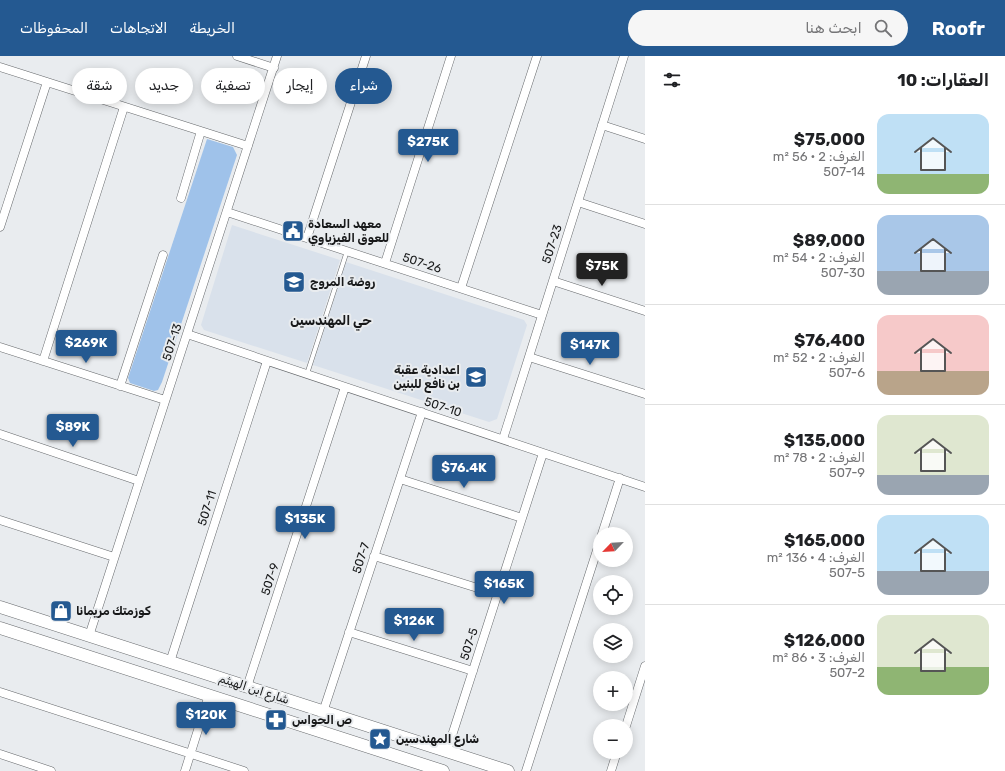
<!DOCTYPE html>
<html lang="ar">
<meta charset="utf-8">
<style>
:root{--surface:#fff;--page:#f6f6f6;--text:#202124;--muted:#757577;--line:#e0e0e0;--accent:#245991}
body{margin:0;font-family:Rubik,"Noto Naskh Arabic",sans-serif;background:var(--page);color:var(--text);direction:rtl;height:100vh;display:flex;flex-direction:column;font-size:15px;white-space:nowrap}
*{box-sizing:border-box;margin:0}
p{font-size:13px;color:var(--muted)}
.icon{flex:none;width:22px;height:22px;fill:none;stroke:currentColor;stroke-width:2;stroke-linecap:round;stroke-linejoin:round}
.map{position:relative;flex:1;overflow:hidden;direction:ltr}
.sheet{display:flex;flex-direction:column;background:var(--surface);width:360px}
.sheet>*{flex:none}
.hud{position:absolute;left:12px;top:12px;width:380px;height:36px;direction:rtl;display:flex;gap:8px}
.needle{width:26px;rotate:245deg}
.controls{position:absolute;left:593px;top:471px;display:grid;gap:8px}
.controls a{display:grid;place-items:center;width:40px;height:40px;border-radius:50%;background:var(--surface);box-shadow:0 2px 10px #0003;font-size:20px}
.price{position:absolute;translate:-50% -34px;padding:0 9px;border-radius:4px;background:var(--accent);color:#fff;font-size:13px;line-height:26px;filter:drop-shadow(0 1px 2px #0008)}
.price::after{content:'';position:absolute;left:50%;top:24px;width:12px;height:9px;margin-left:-6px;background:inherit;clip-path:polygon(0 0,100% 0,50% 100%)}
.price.active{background:#222;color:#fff}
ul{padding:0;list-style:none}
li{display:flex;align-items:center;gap:12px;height:100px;padding:0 16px}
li+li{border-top:1px solid var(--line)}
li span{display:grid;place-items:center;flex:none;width:112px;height:80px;border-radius:12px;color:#555}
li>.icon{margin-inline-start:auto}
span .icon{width:48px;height:48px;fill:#fffc;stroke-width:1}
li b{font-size:17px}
h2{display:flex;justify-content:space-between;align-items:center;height:48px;padding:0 16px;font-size:17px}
.pill{padding:0 14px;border-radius:18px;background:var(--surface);box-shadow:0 2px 10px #0003;font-size:14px;line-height:36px}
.pill.active{background:var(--accent);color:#fff}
header{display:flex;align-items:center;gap:24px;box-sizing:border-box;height:56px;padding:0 20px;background:var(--accent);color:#fff}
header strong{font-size:19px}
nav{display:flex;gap:22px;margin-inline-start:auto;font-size:14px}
.search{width:280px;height:36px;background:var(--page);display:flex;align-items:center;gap:10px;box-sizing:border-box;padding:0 14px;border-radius:22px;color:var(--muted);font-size:15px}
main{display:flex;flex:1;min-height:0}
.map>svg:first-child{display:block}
.built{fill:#d9e1eb}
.green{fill:#9fc2ea}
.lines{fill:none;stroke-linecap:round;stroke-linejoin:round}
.lane-casing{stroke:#66696c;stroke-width:5}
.street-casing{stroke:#66696c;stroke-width:9}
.primary-casing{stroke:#66696c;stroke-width:13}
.lane{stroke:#fff;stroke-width:4}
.street{stroke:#fff;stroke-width:8}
.primary{stroke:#fff;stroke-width:12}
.labels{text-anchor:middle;stroke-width:4;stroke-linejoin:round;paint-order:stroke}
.poi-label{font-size:12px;font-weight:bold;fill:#18191a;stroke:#e9ecef;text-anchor:start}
.street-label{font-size:12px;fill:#18191a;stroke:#e9ecef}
.neighbourhood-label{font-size:13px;font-weight:bold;fill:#18191a;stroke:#e9ecef}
</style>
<header>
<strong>Roofr</strong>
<div class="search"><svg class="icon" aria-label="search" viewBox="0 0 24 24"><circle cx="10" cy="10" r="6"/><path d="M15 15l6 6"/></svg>ابحث هنا</div>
<nav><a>الخريطة</a><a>الاتجاهات</a><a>المحفوظات</a></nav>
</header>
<main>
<section class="sheet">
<h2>العقارات: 10<svg class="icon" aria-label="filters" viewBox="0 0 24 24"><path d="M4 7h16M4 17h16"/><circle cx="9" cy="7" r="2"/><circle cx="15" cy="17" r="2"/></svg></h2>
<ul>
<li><span style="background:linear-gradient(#bfe0f5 75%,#8fb573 0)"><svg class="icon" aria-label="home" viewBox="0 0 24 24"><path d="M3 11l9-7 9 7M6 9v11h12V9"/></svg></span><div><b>$75,000</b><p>الغرف: 2 · 56 m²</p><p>507-14</p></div></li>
<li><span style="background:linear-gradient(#a9c7e8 70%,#9aa5b1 0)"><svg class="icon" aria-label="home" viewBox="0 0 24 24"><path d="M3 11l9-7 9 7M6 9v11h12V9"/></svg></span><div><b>$89,000</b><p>الغرف: 2 · 54 m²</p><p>507-30</p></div></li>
<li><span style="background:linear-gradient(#f6c9c9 70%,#b9a48a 0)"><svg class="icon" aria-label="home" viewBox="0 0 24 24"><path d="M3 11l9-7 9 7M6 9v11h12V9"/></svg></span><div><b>$76,400</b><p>الغرف: 2 · 52 m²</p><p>507-6</p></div></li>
<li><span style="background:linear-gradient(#dfe7d0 75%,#9aa5b1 0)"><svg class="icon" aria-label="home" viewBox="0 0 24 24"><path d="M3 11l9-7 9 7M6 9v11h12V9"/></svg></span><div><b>$135,000</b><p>الغرف: 2 · 78 m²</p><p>507-9</p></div></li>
<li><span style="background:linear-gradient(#bfe0f5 70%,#9aa5b1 0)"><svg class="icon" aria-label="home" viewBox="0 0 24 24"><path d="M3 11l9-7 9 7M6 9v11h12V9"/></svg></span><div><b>$165,000</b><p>الغرف: 4 · 136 m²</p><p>507-5</p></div></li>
<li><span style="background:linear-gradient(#dfe7d0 65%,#8fb573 0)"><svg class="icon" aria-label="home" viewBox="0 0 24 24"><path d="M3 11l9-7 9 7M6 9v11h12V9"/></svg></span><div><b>$126,000</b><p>الغرف: 3 · 86 m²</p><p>507-2</p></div></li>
</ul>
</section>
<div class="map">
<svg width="645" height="715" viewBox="0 0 645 715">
<rect width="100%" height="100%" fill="#e9ecef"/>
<path class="built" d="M232,169L340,204L307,307L204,274L201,269Z
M346,206L524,264L527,269L497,363L489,366L313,309Z"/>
<path class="green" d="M207,83L233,91L237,99L162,326L158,334L154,335L130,327L128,322Z"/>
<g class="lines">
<g class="lane-casing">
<path id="lane" d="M307,318L347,195"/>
</g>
<g class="street-casing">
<path id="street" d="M237,0L274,12
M0,11L248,90
M602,69L645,83
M181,142L201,75
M578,146L645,168
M227,156L542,259
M0,171L47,26
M307,182L366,0
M385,207L451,0
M553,225L645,255
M461,232L537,0
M187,278L645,431
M0,291L165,344
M529,301L645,338
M43,305L124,51
M120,330L163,199
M0,378L139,425
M503,383L624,0
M400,423L522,462
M0,464L114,501
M602,478L620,422
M374,500L497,538
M349,576L473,615
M89,580L277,0
M170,606L267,305
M247,631L345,331
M0,636L244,715
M323,656L422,356
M626,670L645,610
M447,695L543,397
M0,698L51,715
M185,715L209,639
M526,715L600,485
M611,715L617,696"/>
</g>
<g class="primary-casing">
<path id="primary" d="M0,551L508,715
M0,572L443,715"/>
</g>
<use href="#lane" class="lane"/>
<use href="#street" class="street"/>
<use href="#primary" class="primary"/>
</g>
<defs>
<g id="civic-square" transform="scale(1.15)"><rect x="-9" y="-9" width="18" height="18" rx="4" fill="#245991" stroke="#e9ecef"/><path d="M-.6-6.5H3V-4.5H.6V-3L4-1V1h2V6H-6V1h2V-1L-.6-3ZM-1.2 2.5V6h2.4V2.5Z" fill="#fff"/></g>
<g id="school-square" transform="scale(1.15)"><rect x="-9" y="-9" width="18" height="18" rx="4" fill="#245991" stroke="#e9ecef"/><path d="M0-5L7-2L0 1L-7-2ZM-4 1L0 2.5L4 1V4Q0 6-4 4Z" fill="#fff"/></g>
<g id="shop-square" transform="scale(1.15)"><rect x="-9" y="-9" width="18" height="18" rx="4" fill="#245991" stroke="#e9ecef"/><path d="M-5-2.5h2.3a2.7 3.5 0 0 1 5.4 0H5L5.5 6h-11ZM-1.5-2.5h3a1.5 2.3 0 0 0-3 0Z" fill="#fff"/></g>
<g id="pharmacy-square" transform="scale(1.15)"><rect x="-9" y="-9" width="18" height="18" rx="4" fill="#245991" stroke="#e9ecef"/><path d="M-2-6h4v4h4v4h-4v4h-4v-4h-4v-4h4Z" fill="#fff"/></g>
<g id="sight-square" transform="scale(1.15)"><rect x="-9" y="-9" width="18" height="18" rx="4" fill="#245991" stroke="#e9ecef"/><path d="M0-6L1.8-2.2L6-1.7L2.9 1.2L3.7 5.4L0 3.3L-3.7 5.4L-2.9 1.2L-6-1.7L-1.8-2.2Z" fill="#fff"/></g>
</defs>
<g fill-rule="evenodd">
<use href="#civic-square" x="293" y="175"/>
<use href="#school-square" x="294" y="226"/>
<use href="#school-square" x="476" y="321"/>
<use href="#shop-square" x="61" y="555"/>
<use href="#pharmacy-square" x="276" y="664"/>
<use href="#sight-square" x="380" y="683"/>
</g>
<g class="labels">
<g class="poi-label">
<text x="308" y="172">معهد السعادة<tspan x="308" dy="14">للعوق الفيزياوي</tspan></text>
<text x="310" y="230">روضة المروج</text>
<text x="460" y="318" text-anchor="end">اعدادية عقبة<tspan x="460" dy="14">بن نافع للبنين</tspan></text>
<text x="76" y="559">كوزمتك مريمانا</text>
<text x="292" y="668">ص الحواس</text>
<text x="396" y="687">شارع المهندسين</text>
</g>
<g class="street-label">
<text transform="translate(552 188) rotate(-72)" y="4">507-23</text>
<text transform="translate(422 207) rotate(18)" y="4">507-26</text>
<text transform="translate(172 286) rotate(-72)" y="4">507-13</text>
<text transform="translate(443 351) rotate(18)" y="4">507-10</text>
<text transform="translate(207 452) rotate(-72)" y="4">507-11</text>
<text transform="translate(361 502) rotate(-72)" y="4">507-7</text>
<text transform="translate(270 523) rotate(-72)" y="4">507-9</text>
<text transform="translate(469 588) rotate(-72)" y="4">507-5</text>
<text transform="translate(254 633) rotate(18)" y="4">شارع ابن الهيثم</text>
</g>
<g class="neighbourhood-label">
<text x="331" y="269">حي المهندسين</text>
</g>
</g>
</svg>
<div class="controls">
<a><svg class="needle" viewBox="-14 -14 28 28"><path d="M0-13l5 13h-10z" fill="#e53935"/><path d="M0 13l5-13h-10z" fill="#757577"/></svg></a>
<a><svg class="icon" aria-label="locate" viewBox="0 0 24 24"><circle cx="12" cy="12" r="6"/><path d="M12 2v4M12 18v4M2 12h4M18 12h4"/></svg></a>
<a><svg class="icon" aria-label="layers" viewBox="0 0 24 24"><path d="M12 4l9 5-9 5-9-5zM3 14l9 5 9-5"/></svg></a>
<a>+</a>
<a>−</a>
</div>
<b class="price" style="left:428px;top:107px">$275K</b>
<b class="price active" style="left:602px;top:231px">$75K</b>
<b class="price" style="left:86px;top:308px">$269K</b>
<b class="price" style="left:590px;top:310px">$147K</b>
<b class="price" style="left:73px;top:392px">$89K</b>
<b class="price" style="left:464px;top:433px">$76.4K</b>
<b class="price" style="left:305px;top:484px">$135K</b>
<b class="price" style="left:504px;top:549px">$165K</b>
<b class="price" style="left:414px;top:586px">$126K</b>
<b class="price" style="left:206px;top:680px">$120K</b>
<div class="hud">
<a class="pill active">شراء</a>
<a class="pill">إيجار</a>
<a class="pill">تصفية</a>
<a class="pill">جديد</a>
<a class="pill">شقة</a>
</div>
</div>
</main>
